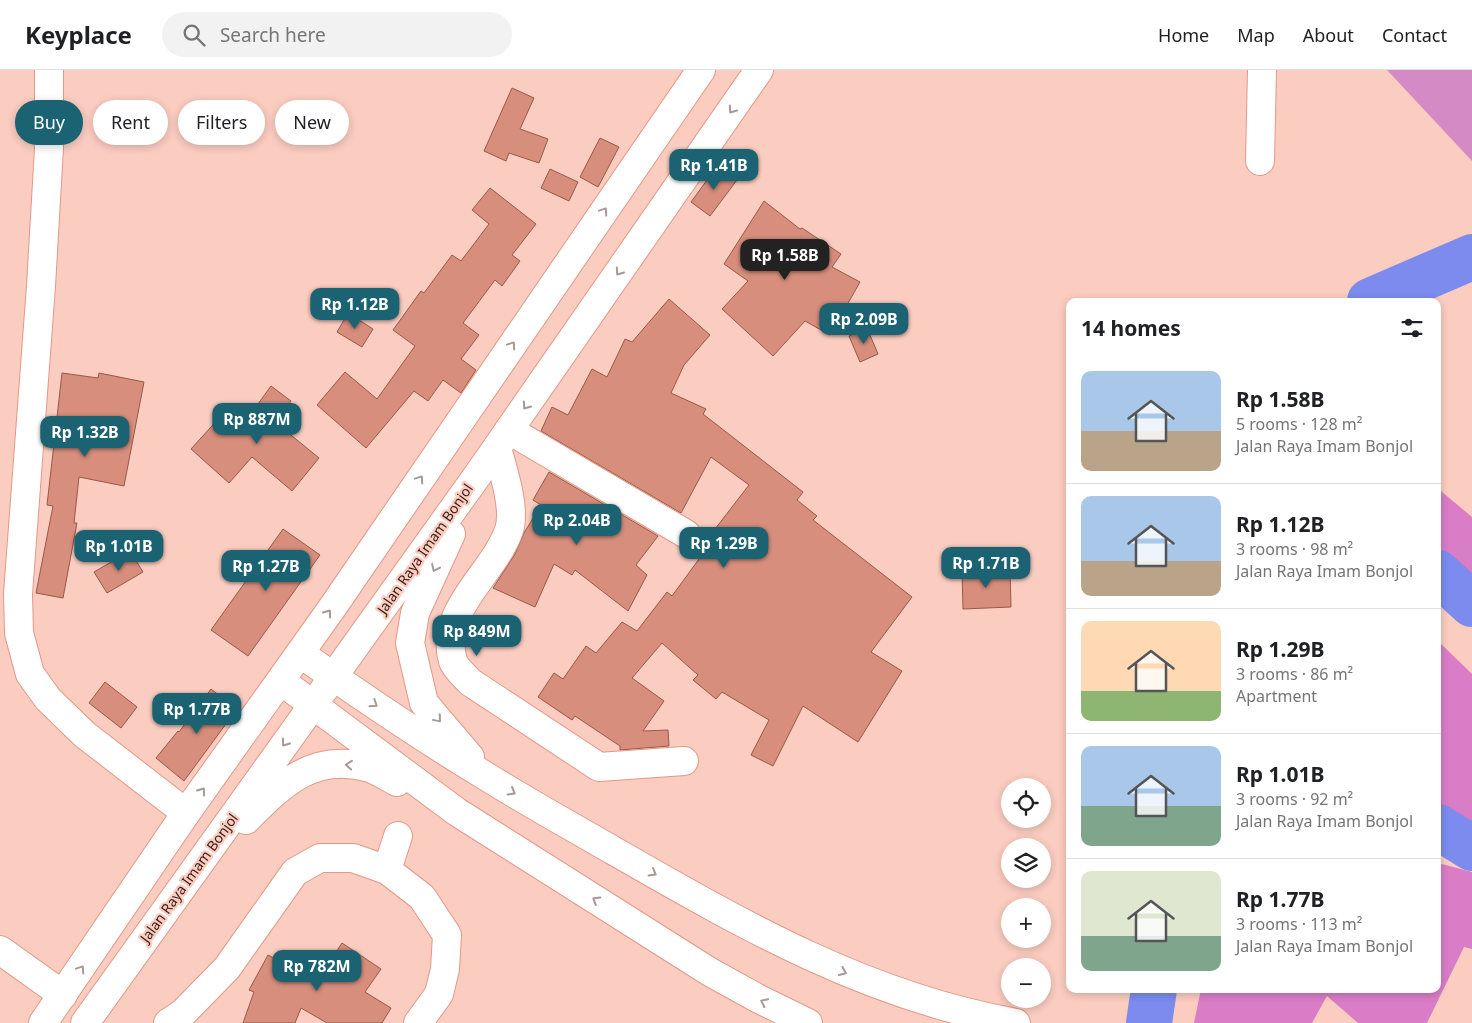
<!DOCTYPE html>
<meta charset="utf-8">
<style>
:root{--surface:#fff;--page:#f2f2f2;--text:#202124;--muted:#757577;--line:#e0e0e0;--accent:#1b6372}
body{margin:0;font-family:"Noto Sans",sans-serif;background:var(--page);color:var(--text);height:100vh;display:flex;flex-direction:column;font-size:19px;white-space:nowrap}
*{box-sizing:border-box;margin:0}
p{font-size:16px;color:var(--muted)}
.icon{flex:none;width:28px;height:28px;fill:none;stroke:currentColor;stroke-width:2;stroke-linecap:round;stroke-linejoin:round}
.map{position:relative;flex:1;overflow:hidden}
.panel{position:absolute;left:1066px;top:228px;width:375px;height:695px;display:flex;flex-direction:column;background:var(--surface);border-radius:10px;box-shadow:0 2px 8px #0003}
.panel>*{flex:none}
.banner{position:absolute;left:15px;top:30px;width:475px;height:45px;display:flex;gap:10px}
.controls{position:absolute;left:1001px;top:708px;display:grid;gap:10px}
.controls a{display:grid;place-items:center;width:50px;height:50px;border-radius:50%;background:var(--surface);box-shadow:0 2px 8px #0003;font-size:25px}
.price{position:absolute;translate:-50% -42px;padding:0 11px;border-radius:10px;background:var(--accent);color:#fff;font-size:16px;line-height:32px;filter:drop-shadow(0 1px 2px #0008)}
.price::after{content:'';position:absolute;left:50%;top:30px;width:15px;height:11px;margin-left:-8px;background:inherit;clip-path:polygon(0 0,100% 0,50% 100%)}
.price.on{background:#222;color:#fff}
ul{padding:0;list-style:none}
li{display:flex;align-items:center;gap:15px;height:125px;padding:0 15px}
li+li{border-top:1px solid var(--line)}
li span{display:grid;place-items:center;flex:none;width:140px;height:100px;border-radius:10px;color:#555}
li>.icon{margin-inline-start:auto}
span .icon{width:60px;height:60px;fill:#fffc;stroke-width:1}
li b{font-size:21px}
h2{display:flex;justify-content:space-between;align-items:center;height:60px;padding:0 15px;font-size:21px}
.tag{padding:0 18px;border-radius:22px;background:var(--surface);box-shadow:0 2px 8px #0003;font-size:18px;line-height:45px}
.tag.on{background:var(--accent);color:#fff}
header{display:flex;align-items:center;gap:30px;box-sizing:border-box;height:70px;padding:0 25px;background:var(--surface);border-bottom:1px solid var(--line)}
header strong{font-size:24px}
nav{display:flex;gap:28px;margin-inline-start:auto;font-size:18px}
.search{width:350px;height:45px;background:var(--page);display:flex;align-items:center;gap:12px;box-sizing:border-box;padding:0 18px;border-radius:28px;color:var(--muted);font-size:19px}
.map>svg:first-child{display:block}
.green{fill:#d48ac4}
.forest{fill:#d97dc6}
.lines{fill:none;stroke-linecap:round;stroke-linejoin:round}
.river{stroke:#7c8bed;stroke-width:46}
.building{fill:#d78e7c;stroke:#9b5847}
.minor-casing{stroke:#e29986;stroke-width:30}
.highway-casing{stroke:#e29986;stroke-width:30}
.minor{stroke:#fff;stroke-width:28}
.highway{stroke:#fff;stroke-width:28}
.oneway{stroke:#a69a96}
.labels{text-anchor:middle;stroke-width:4.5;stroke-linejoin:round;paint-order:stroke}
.street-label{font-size:14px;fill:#3a1e16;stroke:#fbccc0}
</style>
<header>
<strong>Keyplace</strong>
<div class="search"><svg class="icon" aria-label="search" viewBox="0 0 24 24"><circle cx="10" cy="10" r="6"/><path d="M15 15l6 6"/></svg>Search here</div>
<nav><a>Home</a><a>Map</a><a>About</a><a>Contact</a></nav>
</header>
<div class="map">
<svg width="1472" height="953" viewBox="0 0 1472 953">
<rect width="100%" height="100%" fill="#fbccc0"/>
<path class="green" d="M1387,0H1472V91Z"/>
<path class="forest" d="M1438,415L1442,422L1472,447V555L1438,518Z
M1438,571L1472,604V773L1438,757Z
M1438,793L1472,802V879L1464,877L1427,953H1358L1327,926L1312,953H1194L1201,919H1438Z"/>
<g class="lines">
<path class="river" d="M1370,231L1472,187
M1438,503L1472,534
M1438,757L1472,778
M1149,953L1154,919"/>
</g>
<path class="building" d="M512,18L534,28L520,59L548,69L539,93L509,83L506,91L484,81Z
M600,68L619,77L598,117L580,107Z
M718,95L737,110L710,146L691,132Z
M550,99L578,112L569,131L541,118Z
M490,118L536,154L512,185L520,191L502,216L495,210L463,253L479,265L461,289L476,300L461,323L443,310L428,331L414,321L366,378L317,335L345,302L377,329L415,276L393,260L421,221L424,223L452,185L461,191L489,154L472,140Z
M764,131L800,159L802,158L841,184L832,197L860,212L830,265L805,251L773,286L722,239L748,211L724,194Z
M669,229L710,265L684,295L671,323L706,339L703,344L803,422L797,430L817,446L813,450L912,527L871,582L902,601L858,672L803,636L773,696L751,685L769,650L722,622L716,629L693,610L698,605L662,573L632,608L664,631L643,661L668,660L669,676L620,680V676L575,646L572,650L538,627L554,603L563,609L586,576L596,583L622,552L637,561L667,522L672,526L710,474L705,472L749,415L711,387L681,443L541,361L552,337L568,345L592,299L607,307L625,269L632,272Z
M348,243L373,259L362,277L337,262Z
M867,258L878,284L860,292L849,266Z
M62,303L98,308L99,303L144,312L124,416L79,407L74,453H77L63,528L36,523L53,436L47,435Z
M271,316L291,331L275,352L319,388L292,421L252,387L229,413L191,379L220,347L237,363Z
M549,402L658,466L636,495L647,505L628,541L575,500L572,505L554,494L535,537L493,518L515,484L524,463L541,435L533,430Z
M283,459L320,485L248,586L211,560Z
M130,481L143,502L107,523L94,502Z
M1010,500L1011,537L963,539L962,501Z
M105,612L137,637L121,658L89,633Z
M211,619L237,639L184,711L156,688L178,661L179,662Z
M342,873L381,899L365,922L391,938L382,953H327L301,938L295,953H243L254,922L249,920L268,885L317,911Z"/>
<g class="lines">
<g class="minor-casing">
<path id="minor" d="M49,0V78L41,216L18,524L19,563L30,604L48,629L84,664L186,743
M1260,91L1262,0
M509,360L686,464
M497,378C503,400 516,439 509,460C494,504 438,540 453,591C455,598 465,606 470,612L599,697L684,691
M387,800L398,766
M0,880L63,925
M168,953L183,943L227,898L295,802L320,788H353L387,800L422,827L447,865L445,899L439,924L418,953"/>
</g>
<g class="highway-casing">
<path id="highway" d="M451,464L415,543L410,573L424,633L470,687
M301,584C361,626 421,667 484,705C527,732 571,756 614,781C745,856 866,926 1016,953
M281,611L457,742L710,902L759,929L808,953
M246,750C281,715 312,683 366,697C376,699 387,707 397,712
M43,953L186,743L332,538L701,0
M85,953L477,406L759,0"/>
</g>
<use href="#minor" class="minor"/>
<use href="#highway" class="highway"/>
</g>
<defs><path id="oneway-chevron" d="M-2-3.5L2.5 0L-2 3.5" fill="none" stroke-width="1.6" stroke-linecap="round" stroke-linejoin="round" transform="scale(1.25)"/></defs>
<g class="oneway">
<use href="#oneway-chevron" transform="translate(732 40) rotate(125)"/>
<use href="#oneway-chevron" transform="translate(604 141) rotate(-56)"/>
<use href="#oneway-chevron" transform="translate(619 202) rotate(125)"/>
<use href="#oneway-chevron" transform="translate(512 275) rotate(-56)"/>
<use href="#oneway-chevron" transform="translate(526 336) rotate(125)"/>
<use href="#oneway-chevron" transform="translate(420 409) rotate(-56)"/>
<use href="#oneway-chevron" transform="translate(435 498) rotate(115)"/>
<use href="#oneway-chevron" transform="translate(328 543) rotate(-55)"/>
<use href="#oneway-chevron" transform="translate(374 634) rotate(34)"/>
<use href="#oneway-chevron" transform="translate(438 649) rotate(50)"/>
<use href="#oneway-chevron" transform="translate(285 673) rotate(126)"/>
<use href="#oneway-chevron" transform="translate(349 695) rotate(-175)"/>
<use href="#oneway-chevron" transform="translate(202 721) rotate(-54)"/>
<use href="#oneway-chevron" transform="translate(512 722) rotate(30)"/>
<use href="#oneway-chevron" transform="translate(653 803) rotate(30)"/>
<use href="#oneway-chevron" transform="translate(596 830) rotate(-148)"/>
<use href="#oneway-chevron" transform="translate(81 899) rotate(-56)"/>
<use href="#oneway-chevron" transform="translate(843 902) rotate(24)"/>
<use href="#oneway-chevron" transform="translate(764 932) rotate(-154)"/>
</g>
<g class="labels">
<g class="street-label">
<text transform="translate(425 479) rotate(-55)" y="5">Jalan Raya Imam Bonjol</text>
<text transform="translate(189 808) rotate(-54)" y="5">Jalan Raya Imam Bonjol</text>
</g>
</g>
</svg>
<div class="controls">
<a><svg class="icon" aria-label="locate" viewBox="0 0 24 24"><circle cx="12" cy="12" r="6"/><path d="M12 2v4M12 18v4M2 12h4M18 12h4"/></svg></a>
<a><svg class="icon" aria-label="layers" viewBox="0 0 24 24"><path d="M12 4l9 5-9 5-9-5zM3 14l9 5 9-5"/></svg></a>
<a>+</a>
<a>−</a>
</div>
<b class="price" style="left:714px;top:121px">Rp 1.41B</b>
<b class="price on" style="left:785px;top:211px">Rp 1.58B</b>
<b class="price" style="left:355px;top:260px">Rp 1.12B</b>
<b class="price" style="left:864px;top:275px">Rp 2.09B</b>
<b class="price" style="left:257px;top:375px">Rp 887M</b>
<b class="price" style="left:85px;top:388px">Rp 1.32B</b>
<b class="price" style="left:577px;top:476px">Rp 2.04B</b>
<b class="price" style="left:724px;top:499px">Rp 1.29B</b>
<b class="price" style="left:119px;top:502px">Rp 1.01B</b>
<b class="price" style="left:986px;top:519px">Rp 1.71B</b>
<b class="price" style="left:266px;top:522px">Rp 1.27B</b>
<b class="price" style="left:477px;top:587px">Rp 849M</b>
<b class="price" style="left:197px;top:665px">Rp 1.77B</b>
<b class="price" style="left:317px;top:922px">Rp 782M</b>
<div class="banner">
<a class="tag on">Buy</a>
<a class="tag">Rent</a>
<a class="tag">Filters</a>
<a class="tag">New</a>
</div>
<section class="panel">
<h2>14 homes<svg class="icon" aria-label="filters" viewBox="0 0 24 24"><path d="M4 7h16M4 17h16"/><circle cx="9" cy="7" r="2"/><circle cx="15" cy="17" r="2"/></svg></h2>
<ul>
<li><span style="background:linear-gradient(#a9c7e8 60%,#b9a48a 0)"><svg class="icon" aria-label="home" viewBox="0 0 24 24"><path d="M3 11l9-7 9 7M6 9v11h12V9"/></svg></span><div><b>Rp 1.58B</b><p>5 rooms · 128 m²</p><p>Jalan Raya Imam Bonjol</p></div></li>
<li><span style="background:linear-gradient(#a9c7e8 65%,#b9a48a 0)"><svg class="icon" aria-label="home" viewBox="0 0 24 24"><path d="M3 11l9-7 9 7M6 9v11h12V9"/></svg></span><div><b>Rp 1.12B</b><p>3 rooms · 98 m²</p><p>Jalan Raya Imam Bonjol</p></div></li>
<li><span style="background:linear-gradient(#ffd9b3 70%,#8fb573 0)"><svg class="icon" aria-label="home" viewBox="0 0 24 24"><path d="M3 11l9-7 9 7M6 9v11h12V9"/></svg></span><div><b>Rp 1.29B</b><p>3 rooms · 86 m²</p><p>Apartment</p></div></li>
<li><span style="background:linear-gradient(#a9c7e8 60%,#7fa58c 0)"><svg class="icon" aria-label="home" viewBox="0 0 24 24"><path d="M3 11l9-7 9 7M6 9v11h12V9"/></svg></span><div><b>Rp 1.01B</b><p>3 rooms · 92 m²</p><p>Jalan Raya Imam Bonjol</p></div></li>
<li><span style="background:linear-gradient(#dfe7d0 65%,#7fa58c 0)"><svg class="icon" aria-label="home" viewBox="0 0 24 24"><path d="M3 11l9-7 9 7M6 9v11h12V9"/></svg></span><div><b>Rp 1.77B</b><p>3 rooms · 113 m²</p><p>Jalan Raya Imam Bonjol</p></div></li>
</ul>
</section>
</div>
